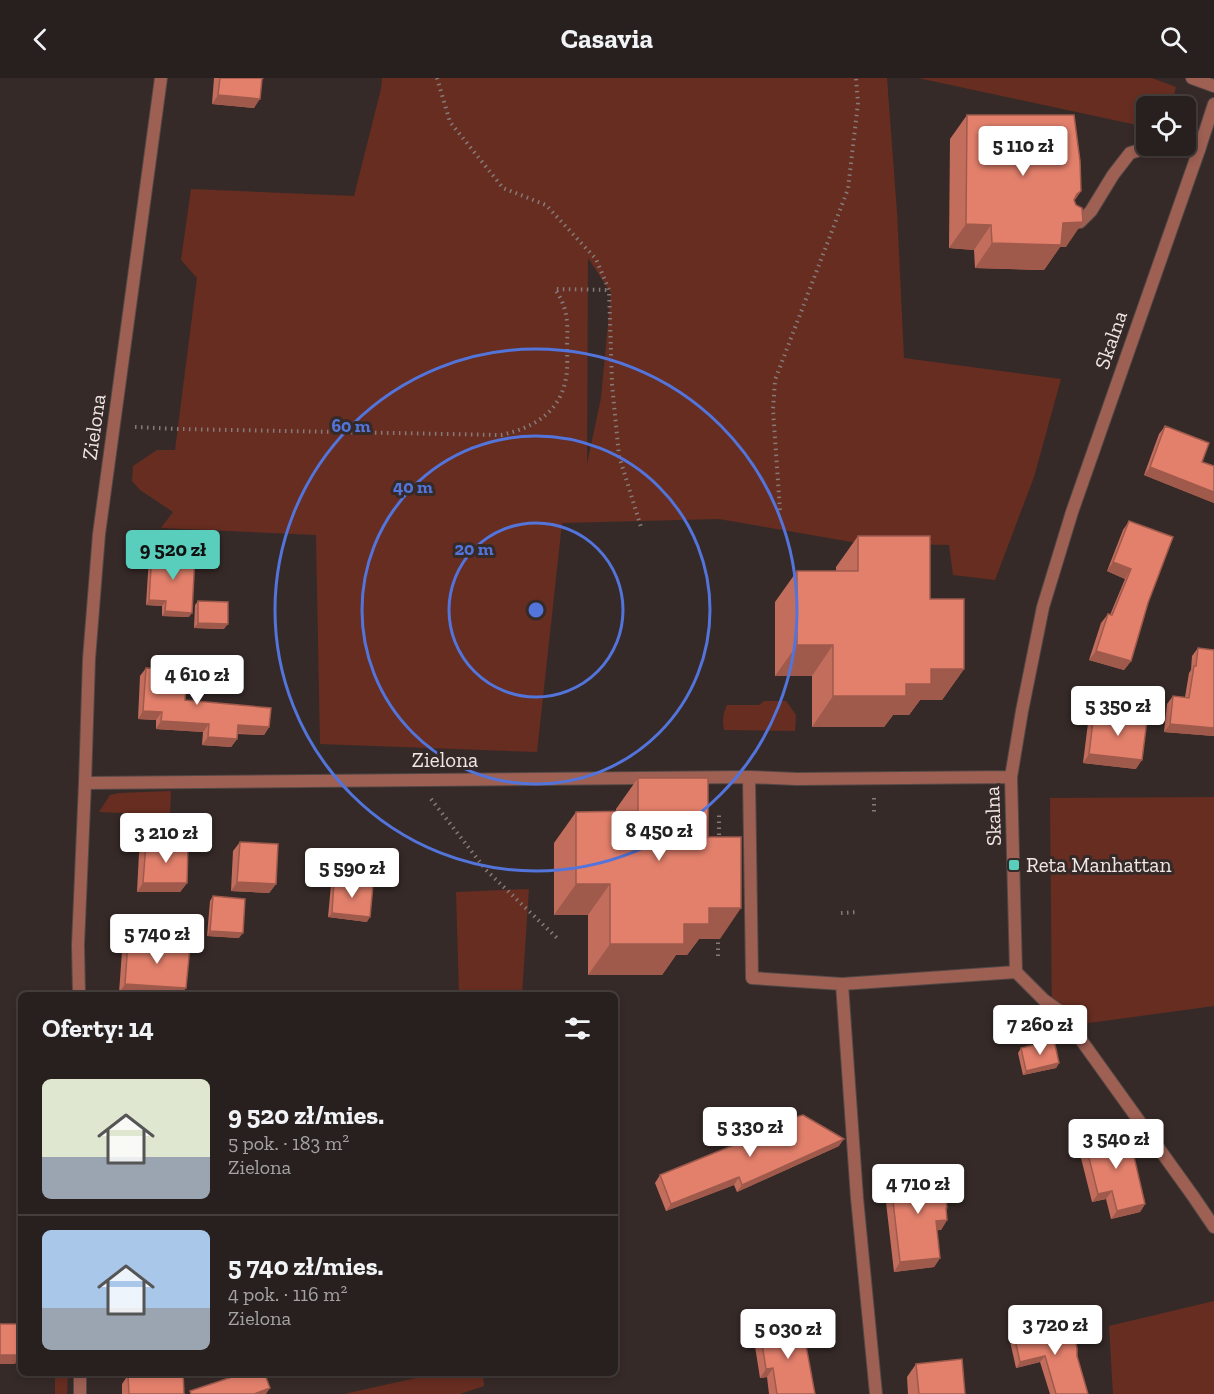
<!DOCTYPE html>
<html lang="pl">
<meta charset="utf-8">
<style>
:root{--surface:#28201e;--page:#302827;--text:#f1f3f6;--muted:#a5a3a4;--line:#443e3c;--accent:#5acebd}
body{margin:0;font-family:"Zilla Slab",serif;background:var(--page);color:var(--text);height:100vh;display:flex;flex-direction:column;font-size:22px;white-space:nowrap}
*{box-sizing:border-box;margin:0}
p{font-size:20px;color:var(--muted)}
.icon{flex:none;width:33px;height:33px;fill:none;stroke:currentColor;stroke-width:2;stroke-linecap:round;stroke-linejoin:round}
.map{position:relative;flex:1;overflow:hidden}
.sheet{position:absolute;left:18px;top:914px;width:600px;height:384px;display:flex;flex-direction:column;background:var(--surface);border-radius:9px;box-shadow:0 3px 9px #0003,0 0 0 2px var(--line)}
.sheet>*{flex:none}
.controls{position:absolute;left:1136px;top:18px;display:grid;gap:12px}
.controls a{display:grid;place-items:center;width:60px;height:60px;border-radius:9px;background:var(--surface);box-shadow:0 3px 9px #0003,0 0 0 2px var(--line);font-size:30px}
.price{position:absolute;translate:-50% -51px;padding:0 14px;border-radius:6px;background:#fff;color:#222;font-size:20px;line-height:39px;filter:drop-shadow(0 2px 3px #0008)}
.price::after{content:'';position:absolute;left:50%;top:36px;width:18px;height:14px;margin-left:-9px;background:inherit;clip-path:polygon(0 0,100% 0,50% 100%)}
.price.current{background:var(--accent);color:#111}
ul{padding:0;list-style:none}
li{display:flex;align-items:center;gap:18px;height:150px;padding:0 24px}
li+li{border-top:2px solid var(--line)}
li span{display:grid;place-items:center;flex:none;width:168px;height:120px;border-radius:9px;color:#555}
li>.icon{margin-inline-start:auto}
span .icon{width:72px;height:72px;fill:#fffc;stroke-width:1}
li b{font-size:26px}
h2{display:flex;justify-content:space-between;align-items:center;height:72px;padding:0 24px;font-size:26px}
header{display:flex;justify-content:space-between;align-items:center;height:78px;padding:0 24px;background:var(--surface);font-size:27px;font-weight:700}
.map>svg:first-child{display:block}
.green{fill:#672d21;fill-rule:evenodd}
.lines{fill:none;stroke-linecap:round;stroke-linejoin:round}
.service-casing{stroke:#544846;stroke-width:14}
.minor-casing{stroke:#544846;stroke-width:14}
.path{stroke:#867b79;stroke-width:4;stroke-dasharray:1.5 4.5;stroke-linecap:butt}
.service{stroke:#9e6053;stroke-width:12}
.minor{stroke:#9e6053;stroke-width:12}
.wall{fill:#c36e5d}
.shaded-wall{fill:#9f5a4c}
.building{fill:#e3806c;stroke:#9f5a4c;stroke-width:1.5}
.ring{fill:none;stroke:#5274db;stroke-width:3}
.poi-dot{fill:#5acebd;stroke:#362a28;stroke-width:2}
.labels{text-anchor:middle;stroke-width:6;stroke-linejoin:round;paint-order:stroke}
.street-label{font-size:21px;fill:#f0e7e5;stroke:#362a28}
.poi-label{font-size:21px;fill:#f0e7e5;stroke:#362a28;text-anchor:start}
.centre{fill:#5274db;stroke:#362a28;stroke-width:3}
.ring-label{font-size:18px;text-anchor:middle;font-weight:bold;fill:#5274db;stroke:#362a28;stroke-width:6;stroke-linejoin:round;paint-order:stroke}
</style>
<header><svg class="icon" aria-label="back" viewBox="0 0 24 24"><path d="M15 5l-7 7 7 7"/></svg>Casavia<svg class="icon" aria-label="search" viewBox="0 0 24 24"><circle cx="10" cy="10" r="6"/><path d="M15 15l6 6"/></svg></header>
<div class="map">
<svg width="1214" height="1316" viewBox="0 0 1214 1316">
<rect width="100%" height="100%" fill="#362a28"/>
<path class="green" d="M382,0H887L897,134L904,280L1061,301L1034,399L995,502L953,497L949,467L899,466L875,468L719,441L562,445L537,674L320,666L316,457L161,450L173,434L140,412L132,403L133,388L157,372H175L197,200L181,182L191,111L354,118L381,11ZM588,180L611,215L601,320L587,386Z
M918,0H1152L1176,9L1171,28H1146V49Z
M764,623H786L796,637L795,653L724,652C722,643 723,635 727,627H759Z
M171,713L170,737L99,734L110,717L119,715Z
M1214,719V928L1052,950L1050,720Z
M529,811L522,916H459L456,814Z
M1214,1223V1316H1113L1109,1248Z
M443,1294L483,1295L484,1308L460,1316H344Z
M55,1295H68L67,1316H55Z"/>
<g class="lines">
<g class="service-casing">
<path id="service" d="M1179,68L1199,72
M1070,145L1080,144L1091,133L1113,97L1130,75L1154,68
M1016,894L1044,922L1061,934L1193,1118L1214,1149"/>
</g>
<g class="minor-casing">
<path id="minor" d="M1192,0L1214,8
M749,699L797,701L1011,699
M85,705L749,699L752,900L842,906
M79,916L78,867L85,705L89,581L99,456L161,0
M80,1316V1294
M876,1316L857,1120L842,906L1016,894L1011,699L1022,633L1043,529L1072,434L1199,72L1214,26"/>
</g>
<path class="path" d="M437,0L450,44L503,110L546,127L596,181L609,212L612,306L619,378L641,449
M135,349L178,351L501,357C533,350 560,335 566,300C568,290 567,278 567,268C568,245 568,230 555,211L609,212
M780,432L773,332L775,302L848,111L858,25L856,0
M874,720V738
M431,721L486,792L557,860
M719,763V736
M841,835L858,834
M718,878V858"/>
<use href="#service" class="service"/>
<use href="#minor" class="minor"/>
</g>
<path class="wall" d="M214,0H263L262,2L254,30L212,26Z
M967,37L1081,113L1074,123L1066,169H1060L1044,192L975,190L974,172L949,170L950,61Z
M1165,348L1202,384L1214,388V425L1144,397L1159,356Z
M1129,443L1148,525L1131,583L1124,592L1089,582L1101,545L1108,536L1110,537L1125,501L1107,493L1123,452Z
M858,458L930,521L964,591L942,622H920L909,637H893L884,649H812V598H775V524L797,493H836V489Z
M152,474L189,539L162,538V528L146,527L149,479Z
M198,523L224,551L194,550L195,527Z
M1198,570L1214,658L1164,654L1167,626L1173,618L1185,619L1189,595L1191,592L1192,578Z
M146,590L185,622L269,649L264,657L237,656V661L231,669L202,667L203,654L156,651V642L138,641L140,598Z
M1094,635L1136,691L1083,685L1088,645Z
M638,700L708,759L720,861H699L687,877H676L662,897H588V837H554V765L576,734H616V731Z
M240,764L276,806L269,815L231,813L233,773Z
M146,765L187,805L180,814H137L139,775Z
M334,802L367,844L328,839L331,807Z
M213,818L239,860L207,858L210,823Z
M128,864L182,916H136L119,915L122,873Z
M1021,970L1059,985L1056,990L1023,997L1018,975Z
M1085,1064L1145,1126L1140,1134L1111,1141L1106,1121L1092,1124L1079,1072Z
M839,1068L737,1114L734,1107L666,1133L655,1105L660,1097Z
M890,1097L932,1108L946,1132L947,1142L941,1152H937L940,1180L934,1189L894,1194L884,1107Z
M760,1253L815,1316H769L767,1299L760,1300L754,1262Z
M1014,1257L1077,1278L1088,1316H1050L1040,1284L1016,1290L1010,1263Z
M916,1286L965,1316H908L907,1299Z
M126,1294H183L184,1316H122V1306L126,1300Z"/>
<path class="shaded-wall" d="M218,17L260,21L254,30L212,26Z
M1081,113L1064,138L1077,116Z
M1083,144L1066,169H1060L1044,192L975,190L992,165L1063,145Z
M966,146L991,147L974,172L949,170Z
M1150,389L1214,414V425L1144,397Z
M1113,484L1131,491L1125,501L1107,493Z
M149,522L166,523L162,528L146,527Z
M165,533L192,535L189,539L162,538Z
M198,545L228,546L224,551L194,550Z
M797,567H833L812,598H775Z
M1096,573L1131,583L1124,592L1089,582Z
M931,591H964L942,622H920L909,637H893L884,649H812L833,618L906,606Z
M143,633L162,634L156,642L138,641Z
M161,643L209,646L203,654L156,651Z
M1170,646L1214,650V658L1164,654Z
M238,647L269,649L264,657L232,655Z
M208,659L237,661L231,669L202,667Z
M1089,676L1142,682L1136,691L1083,685Z
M237,804L276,806L269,815L231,813Z
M143,805H187L180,814H137Z
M576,806H610L588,837H554Z
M709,830H741L720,861H699L687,877H676L662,897H588L610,866L684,846Z
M332,835L370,839L367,844L328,839Z
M210,853L243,855L239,860L207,858Z
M125,906L186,910L182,916H136L119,915Z
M1059,985L1056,990L1023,997L1026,993Z
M844,1061L839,1068L737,1114L742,1107Z
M739,1099L734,1107L666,1133L671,1126Z
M1112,1113L1106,1121L1092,1124L1098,1116Z
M1145,1126L1140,1134L1111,1141L1117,1133Z
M947,1142L941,1152L930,1153L936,1143Z
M940,1180L934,1189L894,1194L900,1184Z
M0,1277H21V1278L15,1286H0Z
M1045,1278L1040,1284L1016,1290L1020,1284Z
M773,1290L767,1299L760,1300L766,1291Z
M270,1310L266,1316H254Z"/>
<path class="building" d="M220,0H263L262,1L260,21L218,17Z
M967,37H1074L1080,83L1081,113L1077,116L1074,122L1076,127L1082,130L1083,144L1063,145L1061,167L992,165L991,147L966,146Z
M1165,348L1209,365L1202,384L1214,388V414L1150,389Z
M1129,443L1173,459L1148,525L1131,583L1096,573L1108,536L1112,537L1131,491L1113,484Z
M858,458H930V521H964V591H931V606H906V618H833V567H797V493H858Z
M152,474L195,477L192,535L165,533L166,523L149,522Z
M198,523L228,524V546L198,545Z
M1198,570L1214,572V650L1170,646L1173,618L1189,620L1194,588H1196Z
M146,590L187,592L185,622L271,630L269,649L238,647L237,661L208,659L209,646L161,643L162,634L143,633Z
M1094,635L1147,642L1142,682L1089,676Z
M638,700H708V759H741V830H709V846H684V866H610V806H576V734L638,733Z
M240,764L278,766L276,806L237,804Z
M146,765L188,767L187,805H143Z
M334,802L373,807L370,839L332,835Z
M213,818L245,821L243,855L210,853Z
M128,864L190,869L186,910L125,906Z
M1054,962L1059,985L1026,993L1021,970Z
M803,1037L844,1061L742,1107L739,1099L671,1126L660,1097L756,1058L788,1041Z
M1128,1053L1145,1126L1117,1133L1112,1113L1098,1116L1085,1064Z
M930,1093L932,1108L945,1107L947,1130H946L947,1142L936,1143L940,1180L900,1184L890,1097Z
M1071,1245L1077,1270V1278L1088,1316H1056L1045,1278L1020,1284L1014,1257Z
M0,1246H21V1277H0Z
M802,1246L815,1316H777L773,1290L766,1291L760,1253Z
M962,1281L965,1316H919L916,1286Z
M132,1294H183L184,1316H129L128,1297H133Z
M247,1294H264L270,1310L254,1316H191L190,1313Z"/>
<g class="ring">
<circle cx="536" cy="532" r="87"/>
<circle cx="536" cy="532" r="174"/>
<circle cx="536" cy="532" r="261"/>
</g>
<rect class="poi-dot" x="1008" y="781" width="12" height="12" rx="3"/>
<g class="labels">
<g class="street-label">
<text transform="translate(1111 262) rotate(-71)" y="7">Skalna</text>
<text transform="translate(94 349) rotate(-82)" y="7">Zielona</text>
<text x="445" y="689">Zielona</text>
<text transform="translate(993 738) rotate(-92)" y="7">Skalna</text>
</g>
<g class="poi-label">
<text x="1026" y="794">Reta Manhattan</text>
</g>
</g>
<circle cx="536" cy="532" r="9" class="centre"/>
<g class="ring-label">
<text x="351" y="354">60 m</text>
<text x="413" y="415">40 m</text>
<text x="474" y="477">20 m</text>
</g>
</svg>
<div class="controls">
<a><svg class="icon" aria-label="locate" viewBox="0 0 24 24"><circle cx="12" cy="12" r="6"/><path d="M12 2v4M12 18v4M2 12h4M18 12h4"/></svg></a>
</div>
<b class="price" style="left:1023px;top:99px">5 110 zł</b>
<b class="price current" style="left:173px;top:503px">9 520 zł</b>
<b class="price" style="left:197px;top:628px">4 610 zł</b>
<b class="price" style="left:1118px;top:659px">5 350 zł</b>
<b class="price" style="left:659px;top:784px">8 450 zł</b>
<b class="price" style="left:166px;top:786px">3 210 zł</b>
<b class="price" style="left:352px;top:821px">5 590 zł</b>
<b class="price" style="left:157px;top:887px">5 740 zł</b>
<b class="price" style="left:1040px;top:978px">7 260 zł</b>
<b class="price" style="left:750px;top:1080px">5 330 zł</b>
<b class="price" style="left:1116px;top:1092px">3 540 zł</b>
<b class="price" style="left:918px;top:1137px">4 710 zł</b>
<b class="price" style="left:1055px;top:1278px">3 720 zł</b>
<b class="price" style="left:788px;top:1282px">5 030 zł</b>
<section class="sheet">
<h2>Oferty: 14<svg class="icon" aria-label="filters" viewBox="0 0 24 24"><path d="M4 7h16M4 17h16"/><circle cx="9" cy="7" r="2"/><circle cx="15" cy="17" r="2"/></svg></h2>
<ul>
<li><span style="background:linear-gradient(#dfe7d0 65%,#9aa5b1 0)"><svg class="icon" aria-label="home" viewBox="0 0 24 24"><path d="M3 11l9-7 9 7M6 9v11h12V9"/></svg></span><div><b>9 520 zł/mies.</b><p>5 pok. · 183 m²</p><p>Zielona</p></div></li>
<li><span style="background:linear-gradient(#a9c7e8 65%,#9aa5b1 0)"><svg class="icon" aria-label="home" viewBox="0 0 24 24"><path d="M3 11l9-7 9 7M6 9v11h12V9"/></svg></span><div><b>5 740 zł/mies.</b><p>4 pok. · 116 m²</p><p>Zielona</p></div></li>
</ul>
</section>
</div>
